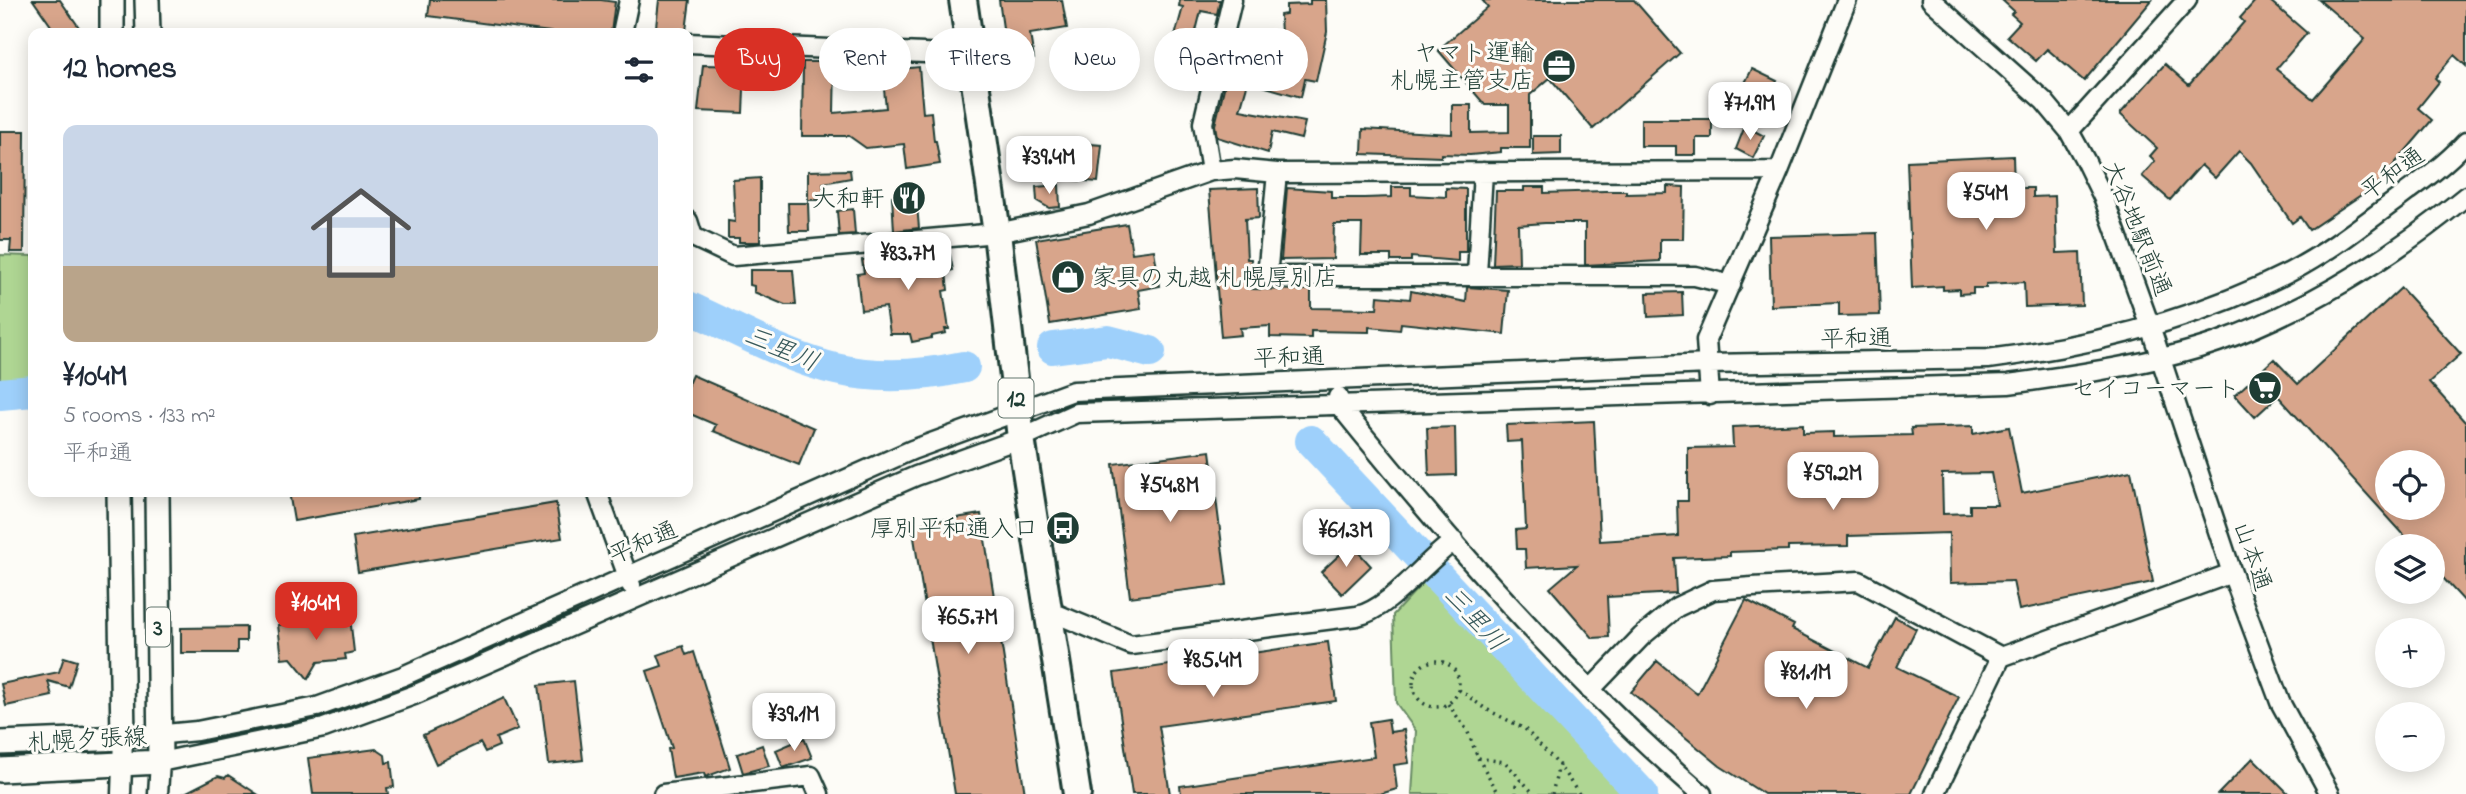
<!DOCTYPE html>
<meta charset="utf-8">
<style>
:root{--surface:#fff;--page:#f6f6f7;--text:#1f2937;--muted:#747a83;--line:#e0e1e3;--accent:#d93025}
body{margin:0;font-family:"Indie Flower","Klee One",sans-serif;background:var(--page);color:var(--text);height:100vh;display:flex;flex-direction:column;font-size:26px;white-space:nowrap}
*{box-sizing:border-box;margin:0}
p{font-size:23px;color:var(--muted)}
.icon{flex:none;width:38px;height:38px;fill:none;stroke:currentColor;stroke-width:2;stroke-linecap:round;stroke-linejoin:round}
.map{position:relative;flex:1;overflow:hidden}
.panel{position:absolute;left:28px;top:28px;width:665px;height:469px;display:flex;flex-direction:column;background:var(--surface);border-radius:14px;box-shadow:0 4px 18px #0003}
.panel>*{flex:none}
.top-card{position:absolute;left:714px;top:28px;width:665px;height:63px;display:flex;gap:14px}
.fabs{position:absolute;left:2375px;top:450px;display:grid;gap:14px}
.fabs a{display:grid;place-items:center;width:70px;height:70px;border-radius:50%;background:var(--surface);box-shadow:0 4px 18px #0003;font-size:35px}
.price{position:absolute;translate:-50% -60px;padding:0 16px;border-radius:14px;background:#fff;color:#222;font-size:23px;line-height:46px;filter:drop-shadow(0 2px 4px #0008)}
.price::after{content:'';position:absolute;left:50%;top:42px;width:21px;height:16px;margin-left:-10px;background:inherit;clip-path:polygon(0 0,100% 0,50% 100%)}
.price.selected{background:var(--accent);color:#fff}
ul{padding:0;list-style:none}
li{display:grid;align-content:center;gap:14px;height:371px;padding:0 35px}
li+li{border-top:2px solid var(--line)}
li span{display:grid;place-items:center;height:217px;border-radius:14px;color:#555}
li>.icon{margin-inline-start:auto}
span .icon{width:126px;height:126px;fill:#fffc;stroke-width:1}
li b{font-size:30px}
h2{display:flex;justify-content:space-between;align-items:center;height:84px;padding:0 35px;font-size:30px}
.tag{padding:0 24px;border-radius:32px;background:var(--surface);box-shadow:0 4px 18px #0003;font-size:24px;line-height:63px}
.tag.selected{background:var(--accent);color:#fff}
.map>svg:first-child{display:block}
.green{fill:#afd693;stroke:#678a64;stroke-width:2}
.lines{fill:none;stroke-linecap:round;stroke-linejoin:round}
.river{stroke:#9ed0fb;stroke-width:32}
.building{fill:#d8a58b;stroke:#1f3d34;stroke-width:2;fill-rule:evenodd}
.minor-casing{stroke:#1f3d34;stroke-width:23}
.major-casing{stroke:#1f3d34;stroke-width:28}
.highway-casing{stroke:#1f3d34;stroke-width:32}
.path{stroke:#1f3d34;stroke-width:3.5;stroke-dasharray:2 5;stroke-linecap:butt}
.minor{stroke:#fdfcf7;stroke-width:18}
.major{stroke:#fdfcf7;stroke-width:23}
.highway{stroke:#fdfcf7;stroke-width:26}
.labels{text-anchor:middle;stroke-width:6;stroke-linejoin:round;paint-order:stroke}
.shield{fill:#fdfcf7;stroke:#62766e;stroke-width:2}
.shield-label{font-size:23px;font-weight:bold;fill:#1f3d34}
.poi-label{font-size:24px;fill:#1f3d34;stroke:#fdfcf7;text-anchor:end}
.street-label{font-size:24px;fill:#1f3d34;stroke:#fdfcf7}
.water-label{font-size:26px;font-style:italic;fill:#385a5c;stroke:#fdfcf7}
</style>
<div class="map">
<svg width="2466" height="794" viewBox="0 0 2466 794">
<rect width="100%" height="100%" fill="#fdfcf7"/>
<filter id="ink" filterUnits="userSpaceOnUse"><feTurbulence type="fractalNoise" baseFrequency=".0143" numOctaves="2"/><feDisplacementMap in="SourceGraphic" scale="14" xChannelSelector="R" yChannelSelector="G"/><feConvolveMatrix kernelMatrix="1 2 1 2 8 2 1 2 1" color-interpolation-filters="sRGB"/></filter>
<g filter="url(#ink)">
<path class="green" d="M0,255L33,256V384L0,393Z
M1429,576L1649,794H1412L1416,731L1396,703L1393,615Z"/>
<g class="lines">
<path class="river" d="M688,307C792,355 843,393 964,367
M1053,348L1108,341L1150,352
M0,394L33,391
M1311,441L1642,794"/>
</g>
<path class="building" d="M33,0H60L83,33H56Z
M430,0H601L615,2L611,33H558L428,16Z
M659,0H690L686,31L656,27Z
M999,0H1062L1067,28L1030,34L1034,59L1008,63Z
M1180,0H1220L1217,14L1201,11L1194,39L1210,43L1206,62L1186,58L1187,52L1172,47L1183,7L1179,6Z
M1310,0H1326L1327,32L1316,81L1305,79L1301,97L1248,82L1240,110L1305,122L1301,139L1272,132L1268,153L1217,137L1215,125L1236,39L1282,52L1280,15L1286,14V5L1310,4Z
M1482,0H1634L1680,53L1593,129L1550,78L1530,95V148H1501V152L1470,155L1441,154V157L1362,154L1363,129L1452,134V105H1471V133L1509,132V105H1485L1438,50L1488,7Z
M2002,0H2152L2084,81L2047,49L2036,61L2007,36L2020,22L2011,14L2014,11Z
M2256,0H2269L2307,33L2276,69L2313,99L2365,39L2319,0H2466V66L2454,55L2435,78L2439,82L2418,108L2432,120L2391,168L2395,172L2309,230L2300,217L2292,223L2251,163L2239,151L2215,178L2201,165L2170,200L2142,176L2155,161L2150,156L2157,148L2120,114L2165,64L2189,85L2244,22L2240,18Z
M803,62H835L834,113L886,108L882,71L919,67L923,113L931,112L934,141H936L940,164L907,169L904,144L866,148L849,136H802Z
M703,65L745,66L743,113L698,111Z
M1752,69L1777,81L1755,124L1730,112Z
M1641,119H1712V138H1696V155H1676V146H1641Z
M1745,126L1764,136L1753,158L1736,149Z
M0,131H25L24,252H10L11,240H0Z
M1533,136H1561V154L1533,155Z
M1077,143L1102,145L1098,182L1074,180Z
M2013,156L2014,188H2033V197L2055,196L2057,253L2080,252L2082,305L2025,307L2024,282L1986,284V288H1973V293L1959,294V289L1943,290V286L1912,288L1907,161Z
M850,170L851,178L823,183L825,200H808V171Z
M760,178V242H739V238H728V221L735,222L733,180Z
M1059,185L1060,207L1049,208L1037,201L1036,187Z
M1667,186L1684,187L1683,239H1660V261L1585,265V223H1545L1518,225L1519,263L1493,264L1496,191H1524V187H1544V193L1605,191H1626V194L1667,193Z
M1392,187H1411V195L1446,197V188L1466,189V252H1458V261L1411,257V261H1391V255H1361L1362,224H1334L1333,259L1281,260L1287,188L1331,191V198H1364L1392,197Z
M1258,188L1259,218L1245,219L1247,259H1251L1252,289L1311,290V308L1377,309L1378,296L1410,299L1411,291L1466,302L1467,287L1508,290L1504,334L1401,323L1400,330L1369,327V332L1311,331V338L1270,337V326L1240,328L1241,335L1221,337L1209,190Z
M916,194L919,228L894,231L892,196Z
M788,203H808L809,231H789Z
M853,209L855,234L839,235L837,211Z
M1127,224L1132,253L1154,250L1160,286L1138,290L1141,309L1050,324L1036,239Z
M1877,233L1880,315L1839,316V303L1771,306L1769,236Z
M920,252H933L934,258L950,255L953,270L946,272L948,290L943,291L949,329H945L946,333L932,336V338L912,342L910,334H890L886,307L861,310L857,274L864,273L862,260Z
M750,270H793L796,305H785L754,292V286L750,285Z
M2401,288L2461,354L2429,382L2466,423V603L2432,566V546H2414L2278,396L2255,417L2235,395L2274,359L2298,384ZM2387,462H2432V508H2387Z
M1682,292L1683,315L1648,317L1647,293Z
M692,375L814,428L799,465L713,431L716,425L688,413V384Z
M1594,421L1600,541L1678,536L1677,501H1688V448L1733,447L1732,427L1803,424V433L1834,432V437L1912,435L1911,428L1973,426V434L2009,427L2022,493L2131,471L2153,582L2019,610L2013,581L1950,583L1949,533L1848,536V546L1788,547V550L1730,552V556L1674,558L1676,593L1607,597L1609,637L1593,638L1550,588L1577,565L1526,568L1525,549H1517L1516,530L1526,529L1522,441L1507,442L1506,425ZM1991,473L1997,505H1970V513L1943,514L1942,474Z
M1455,427L1456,475L1429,476L1427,428Z
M1210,451L1227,585L1130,597L1113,464Z
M289,492H419V499L294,521Z
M556,503L562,538L358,572L353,537Z
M981,514L1025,794H955L912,525Z
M1351,544L1371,566L1342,594L1321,572Z
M1746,600L1794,625L1792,629L1868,668L1895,617L1916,629L1897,667L1959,697L1911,794H1764L1720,766L1631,692L1657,661L1697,694Z
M350,617L354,652L345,654L346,659L318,662L308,679L291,658L282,659L278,625Z
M246,627V641H237V653H181V628Z
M1328,642L1336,701L1159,726L1170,794H1132L1114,673Z
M683,646L686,655L694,652L730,768L705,777L704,773L673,778L668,749L672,748L647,671L662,666L658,655Z
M64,657L77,661L69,687L48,681L52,696L6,706L1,684L59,672Z
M574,681L583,760L549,764L539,685Z
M504,698L518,729L496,738L499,746L485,752L480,743L436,764L423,735Z
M1388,719L1390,732L1404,730L1409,763L1394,765L1397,789L1380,794H1181L1180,786L1374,757L1369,722Z
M804,738L812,758L783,768L776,750Z
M762,745L769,766L743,773L737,754Z
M376,749L385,755L386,763L391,762L394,787L387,788L388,794H313L308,758Z
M2253,758L2289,794H2218Z
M228,775L257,794H183L218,776L225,778Z"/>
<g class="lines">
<g class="minor-casing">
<path id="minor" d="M1931,0L2044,101L2069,131L2085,160L2104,199L2150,326L2232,573L2280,702L2330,794
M622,33L629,0
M688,43L971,55
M2069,131L2187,0
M1211,171L1203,123L1232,0
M1277,173L1267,276H1695L1731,285
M688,221L693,237L733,256L997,233L1089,214L1211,171L1235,169L1277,173L1779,171
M1477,274L1483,172
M1710,395L1706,340L1779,171L1847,0
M1338,397L1339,405C1450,542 1568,678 1702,794
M597,492L631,585
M1047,610L1131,645L1357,616C1390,609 1425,561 1454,541
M1590,690L1642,636L1677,607L1713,590L1752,587L1859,581L2001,657
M121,794L123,738L197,731L317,707L403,676L912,450L1073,391L1709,364L1988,359C2091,346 2197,319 2290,272C2325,254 2356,230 2388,206C2415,186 2443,167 2466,142
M158,794L160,762L324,728L414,695L916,476L1021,438L1076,413L2008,384C2075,375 2154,364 2218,342C2309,309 2392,257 2466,196
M663,794L811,776L819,794
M1935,794L2001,657L2232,573"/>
</g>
<g class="major-casing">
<path id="major" d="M112,0V33
M147,0L148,33
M0,743L123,738L119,492
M0,770L160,762L157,492"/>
</g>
<g class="highway-casing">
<path id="highway" d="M963,0L997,233L1021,438L1077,794"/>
</g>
<path class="path" d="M1413 684a23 23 0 1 1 46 0a23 23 0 1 1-46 0Z
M1459,690L1486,709L1525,729L1559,765
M1448,704L1467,730L1478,758L1505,762L1534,794
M1478,758L1499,794
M1516,794V786L1521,779
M1552,794L1559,765L1579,794"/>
<use href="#minor" class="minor"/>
<use href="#major" class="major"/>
<use href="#highway" class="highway"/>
</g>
</g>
<defs>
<g id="office-disc" transform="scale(1.75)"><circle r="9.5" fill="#1f3d34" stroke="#fdfcf7"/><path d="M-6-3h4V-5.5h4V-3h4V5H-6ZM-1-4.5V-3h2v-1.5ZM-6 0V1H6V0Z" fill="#fff"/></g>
<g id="restaurant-disc" transform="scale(1.75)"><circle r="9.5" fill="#1f3d34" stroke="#fdfcf7"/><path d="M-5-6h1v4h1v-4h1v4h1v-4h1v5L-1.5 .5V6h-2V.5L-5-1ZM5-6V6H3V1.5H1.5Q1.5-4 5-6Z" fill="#fff"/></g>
<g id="shop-disc" transform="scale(1.75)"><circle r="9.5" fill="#1f3d34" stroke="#fdfcf7"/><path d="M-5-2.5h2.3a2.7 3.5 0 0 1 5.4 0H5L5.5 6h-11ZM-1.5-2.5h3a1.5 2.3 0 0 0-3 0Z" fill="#fff"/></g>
<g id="supermarket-disc" transform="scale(1.75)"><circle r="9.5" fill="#1f3d34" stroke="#fdfcf7"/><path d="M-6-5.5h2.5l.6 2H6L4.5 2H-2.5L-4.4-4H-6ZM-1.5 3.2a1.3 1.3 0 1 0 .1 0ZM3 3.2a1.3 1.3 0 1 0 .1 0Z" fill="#fff"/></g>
<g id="bus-disc" transform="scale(1.75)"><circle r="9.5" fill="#1f3d34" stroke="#fdfcf7"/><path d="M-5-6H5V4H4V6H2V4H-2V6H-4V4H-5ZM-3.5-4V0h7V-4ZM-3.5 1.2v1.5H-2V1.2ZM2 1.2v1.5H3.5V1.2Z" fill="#fff"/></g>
</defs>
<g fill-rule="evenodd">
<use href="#office-disc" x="1559" y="66"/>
<use href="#restaurant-disc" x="909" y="198"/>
<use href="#shop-disc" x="1068" y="277"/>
<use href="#supermarket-disc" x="2265" y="388"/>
<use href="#bus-disc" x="1063" y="528"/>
</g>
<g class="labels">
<g class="shield">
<rect x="998.5" y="378.5" width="35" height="39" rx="5"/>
<rect x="146" y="607.5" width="24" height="39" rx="5"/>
</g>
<g class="shield-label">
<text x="1016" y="406">12</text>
<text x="158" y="635">3</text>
</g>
<g class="poi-label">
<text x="1534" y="60">ヤマト運輸<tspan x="1534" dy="28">札幌主管支店</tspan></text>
<text x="884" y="206">大和軒</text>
<text x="1092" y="285" text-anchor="start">家具の丸越 札幌厚別店</text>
<text x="2240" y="396">セイコーマート</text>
<text x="1038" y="536">厚別平和通入口</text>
</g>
<g class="street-label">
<text transform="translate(2392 173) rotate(-36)" y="8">平和通</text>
<text transform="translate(2138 228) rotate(68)" y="8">大谷地駅前通</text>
<text transform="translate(1856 338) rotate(-1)" y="8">平和通</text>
<text transform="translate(1289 357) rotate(-2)" y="8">平和通</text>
<text transform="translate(643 542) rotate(-24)" y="8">平和通</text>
<text transform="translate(2253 556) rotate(71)" y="8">山本通</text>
<text transform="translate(87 739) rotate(-3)" y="8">札幌夕張線</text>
</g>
<g class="water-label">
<text transform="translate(782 348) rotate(23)" y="9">三里川</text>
<text transform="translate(1476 618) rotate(47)" y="9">三里川</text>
</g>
</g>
</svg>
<div class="fabs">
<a><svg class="icon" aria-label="locate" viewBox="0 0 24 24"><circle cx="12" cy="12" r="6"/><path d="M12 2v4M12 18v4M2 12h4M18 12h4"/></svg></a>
<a><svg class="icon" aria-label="layers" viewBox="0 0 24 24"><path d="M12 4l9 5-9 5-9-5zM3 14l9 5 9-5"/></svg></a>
<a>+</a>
<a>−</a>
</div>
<b class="price" style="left:1750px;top:142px">¥71.9M</b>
<b class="price" style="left:1049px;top:196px">¥39.4M</b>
<b class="price" style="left:1986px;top:232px">¥54M</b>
<b class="price" style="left:908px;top:292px">¥83.7M</b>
<b class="price" style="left:1833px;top:512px">¥59.2M</b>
<b class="price" style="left:1170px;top:524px">¥54.8M</b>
<b class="price" style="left:1346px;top:569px">¥61.3M</b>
<b class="price selected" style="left:316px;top:642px">¥104M</b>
<b class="price" style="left:968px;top:656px">¥65.7M</b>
<b class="price" style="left:1213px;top:699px">¥85.4M</b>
<b class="price" style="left:1806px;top:711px">¥81.1M</b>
<b class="price" style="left:794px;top:753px">¥39.1M</b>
<div class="top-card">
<a class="tag selected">Buy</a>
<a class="tag">Rent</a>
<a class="tag">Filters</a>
<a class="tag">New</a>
<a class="tag">Apartment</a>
</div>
<section class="panel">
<h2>12 homes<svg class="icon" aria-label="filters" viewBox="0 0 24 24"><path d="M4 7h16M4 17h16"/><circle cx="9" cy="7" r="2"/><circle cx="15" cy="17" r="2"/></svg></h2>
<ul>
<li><span style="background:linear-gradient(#c9d6e8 65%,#b9a48a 0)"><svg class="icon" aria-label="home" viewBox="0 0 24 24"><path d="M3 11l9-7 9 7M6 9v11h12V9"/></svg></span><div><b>¥104M</b><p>5 rooms · 133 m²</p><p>平和通</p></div></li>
</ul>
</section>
</div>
